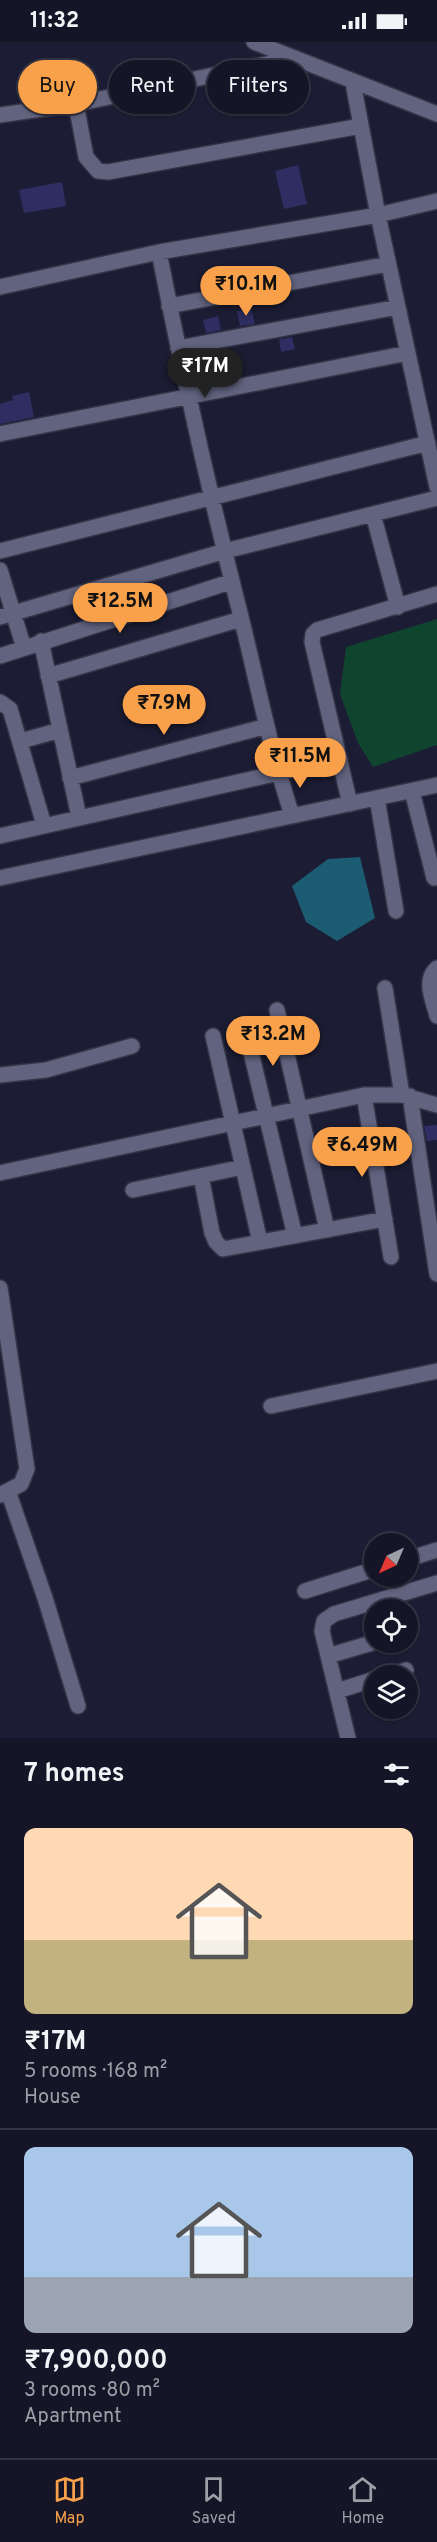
<!DOCTYPE html>
<meta charset="utf-8">
<style>
:root{--surface:#151527;--page:#1e1e2f;--text:#f1f3f6;--muted:#9d9fa7;--line:#343444;--accent:#f8a14a}
body{margin:0;font-family:Overpass,sans-serif;background:var(--page);color:var(--text);height:100vh;display:flex;flex-direction:column;font-size:22px;white-space:nowrap}
*{box-sizing:border-box;margin:0}
p{font-size:20px;color:var(--muted)}
.icon{flex:none;width:33px;height:33px;fill:none;stroke:currentColor;stroke-width:2;stroke-linecap:round;stroke-linejoin:round}
.map{position:relative;height:1696px;overflow:hidden}
.details{display:flex;flex-direction:column;background:var(--surface);flex:1}
.details>*{flex:none}
.hud{position:absolute;left:18px;top:18px;width:402px;height:54px;display:flex;gap:12px}
.needle{width:39px;rotate:224deg}
.buttons{position:absolute;left:364px;top:1491px;display:grid;gap:12px}
.buttons a{display:grid;place-items:center;width:54px;height:54px;border-radius:50%;background:var(--surface);box-shadow:0 2px 4px #0004,0 0 0 2px var(--line);font-size:30px}
.price{position:absolute;translate:-50% -51px;padding:0 14px;border-radius:21px;background:var(--accent);color:#111;font-size:20px;line-height:39px;filter:drop-shadow(0 2px 3px #0008)}
.price::after{content:'';position:absolute;left:50%;top:36px;width:18px;height:14px;margin-left:-9px;background:inherit;clip-path:polygon(0 0,100% 0,50% 100%)}
.price.selected{background:#222;color:#fff}
ul{padding:0;list-style:none}
li{display:grid;align-content:center;gap:12px;height:318px;padding:0 24px}
li+li{border-top:2px solid var(--line)}
li span{display:grid;place-items:center;height:186px;border-radius:12px;color:#555}
li>.icon{margin-inline-start:auto}
span .icon{width:108px;height:108px;fill:#fffc;stroke-width:1}
li b{font-size:26px}
h2{display:flex;justify-content:space-between;align-items:center;height:72px;padding:0 24px;font-size:26px}
.pill{padding:0 21px;border-radius:27px;background:var(--surface);box-shadow:0 2px 4px #0004,0 0 0 2px var(--line);font-size:21px;line-height:54px}
.pill.selected{background:var(--accent);color:#111}
.status{display:flex;justify-content:space-between;align-items:center;height:42px;padding:0 30px;background:var(--surface);direction:ltr}
.status svg{height:16px;fill:currentColor}
.tab-bar{display:flex;justify-content:space-around;align-items:center;height:84px;border-top:2px solid var(--line);background:var(--surface);font-size:16px;color:var(--muted)}
.tab-bar a{display:grid;justify-items:center;gap:3px}
.tab-bar .selected{color:var(--accent)}
.map>svg:first-child{display:block}
.green{fill:#0f442f}
.water{fill:#1b5c72}
.building{fill:#2f2e63}
.lines{fill:none;stroke-linecap:round;stroke-linejoin:round}
.street-casing{stroke:#353447;stroke-width:18}
.street{stroke:#61637f;stroke-width:15}
</style>
<div class="status"><b>11:32</b><svg viewBox="0 0 49 12"><path d="M0 12V9h3v3zM5 12V6h3v6zM10 12V3h3v9zM15 12V0h3v12zM26 1h20v11H26zM47 4h2v5h-2z"/></svg></div>
<div class="map">
<svg width="437" height="1696" viewBox="0 0 437 1696">
<rect width="100%" height="100%" fill="#1c1c34"/>
<path class="green" d="M437,577V703L373,725L358,701L340,652L346,605Z"/>
<path class="water" d="M360,815L375,876L337,899L306,880L292,844L328,817Z"/>
<path class="building" d="M298,123L307,162L284,167L275,129Z
M62,140L66,164L24,171L19,148Z
M251,266L255,282L240,284L237,269Z
M218,274L221,288L206,291L203,278Z
M292,295L295,307L281,310L279,297Z
M29,350L34,375L0,382V362L13,358L12,354Z
M437,1083V1098L427,1099L424,1084Z"/>
<g class="lines">
<g class="street-casing">
<path id="street" d="M254,0L437,72
M353,41L378,173L437,445
M76,62L86,115L98,129L108,130L361,84
M0,73L76,62L295,16
M159,210C183,334 211,457 242,579C258,644 271,710 292,773
M0,245L159,210L378,173L437,159
M169,264L388,222
M178,306L398,265
M0,392L408,311
M373,472L398,565
M0,509L428,401
M0,528L24,606
M0,575L225,509L437,456
M41,599L79,775
M0,614L230,540
M48,634L241,577
M0,660L10,667L44,783
M21,699L60,688
M70,736L267,684
M412,749L434,836
M377,756L396,869
M350,762L312,600L313,592L317,588L437,552
M0,794L340,717
M0,836L437,743
M437,926C423,938 433,958 437,974
M385,946L402,1053
M277,968L327,1188
M245,985L295,1194
M213,994L260,1200
M0,1033L46,1028L132,1004
M364,1053L391,1215
M410,1054L437,1232
M0,1131L364,1053H402L437,1063
M201,1134L212,1191L216,1200L223,1207L385,1177
M133,1148L243,1125
M0,1246L27,1427L21,1442L0,1453
M271,1364L437,1329
M8,1449L45,1556L78,1664
M408,1517L437,1508
M305,1549L375,1527
M328,1614L375,1600
M388,1634L406,1628
M337,1649L375,1637
M348,1696L322,1589L324,1579L334,1572L437,1541"/>
</g>
<use href="#street" class="street"/>
</g>
</svg>
<div class="buttons">
<a><svg class="needle" viewBox="-14 -14 28 28"><path d="M0-13l5 13h-10z" fill="#e53935"/><path d="M0 13l5-13h-10z" fill="#9d9fa7"/></svg></a>
<a><svg class="icon" aria-label="locate" viewBox="0 0 24 24"><circle cx="12" cy="12" r="6"/><path d="M12 2v4M12 18v4M2 12h4M18 12h4"/></svg></a>
<a><svg class="icon" aria-label="layers" viewBox="0 0 24 24"><path d="M12 4l9 5-9 5-9-5zM3 14l9 5 9-5"/></svg></a>
</div>
<b class="price" style="left:246px;top:275px">₹10.1M</b>
<b class="price selected" style="left:205px;top:357px">₹17M</b>
<b class="price" style="left:120px;top:592px">₹12.5M</b>
<b class="price" style="left:164px;top:694px">₹7.9M</b>
<b class="price" style="left:300px;top:747px">₹11.5M</b>
<b class="price" style="left:273px;top:1025px">₹13.2M</b>
<b class="price" style="left:362px;top:1136px">₹6.49M</b>
<div class="hud">
<a class="pill selected">Buy</a>
<a class="pill">Rent</a>
<a class="pill">Filters</a>
</div>
</div>
<section class="details">
<h2>7 homes<svg class="icon" aria-label="filters" viewBox="0 0 24 24"><path d="M4 7h16M4 17h16"/><circle cx="9" cy="7" r="2"/><circle cx="15" cy="17" r="2"/></svg></h2>
<ul>
<li><span style="background:linear-gradient(#ffd9b3 60%,#c2b280 0)"><svg class="icon" aria-label="home" viewBox="0 0 24 24"><path d="M3 11l9-7 9 7M6 9v11h12V9"/></svg></span><div><b>₹17M</b><p>5 rooms · 168 m²</p><p>House</p></div></li>
<li><span style="background:linear-gradient(#a9c7e8 70%,#9aa5b1 0)"><svg class="icon" aria-label="home" viewBox="0 0 24 24"><path d="M3 11l9-7 9 7M6 9v11h12V9"/></svg></span><div><b>₹7,900,000</b><p>3 rooms · 80 m²</p><p>Apartment</p></div></li>
</ul>
</section>
<nav class="tab-bar">
<a class="selected"><svg class="icon" aria-label="map" viewBox="0 0 24 24"><path d="M3 6l6-2 6 2 6-2v14l-6 2-6-2-6 2zM9 4v14M15 6v14"/></svg>Map</a>
<a><svg class="icon" aria-label="saved" viewBox="0 0 24 24"><path d="M7 4h10v16l-5-4-5 4z"/></svg>Saved</a>
<a><svg class="icon" aria-label="home" viewBox="0 0 24 24"><path d="M3 11l9-7 9 7M6 9v11h12V9"/></svg>Home</a>
</nav>
